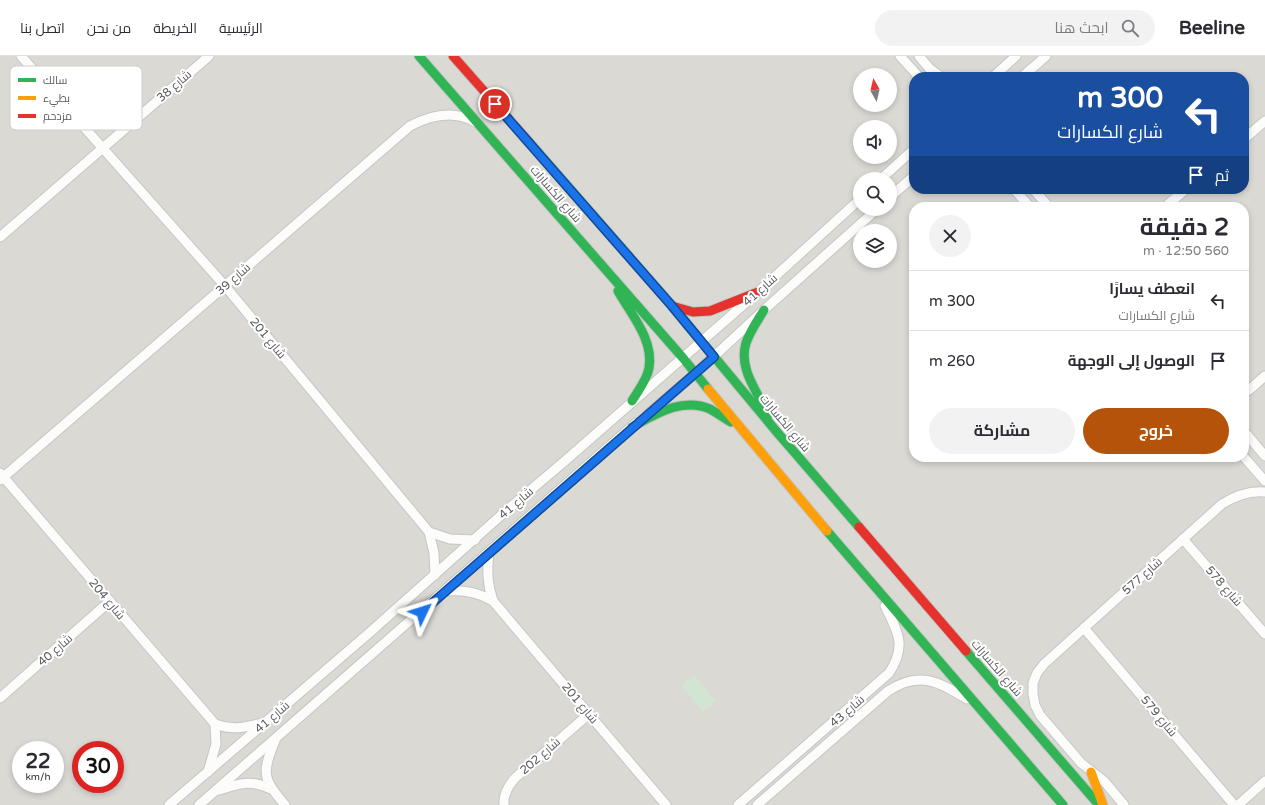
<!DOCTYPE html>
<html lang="ar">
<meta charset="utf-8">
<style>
body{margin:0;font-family:"Varela Round",Cairo,sans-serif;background:#f2f2f3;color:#2b2b33;direction:rtl;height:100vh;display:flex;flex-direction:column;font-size:15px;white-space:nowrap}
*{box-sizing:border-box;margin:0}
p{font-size:13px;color:#7c7c81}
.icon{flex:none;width:22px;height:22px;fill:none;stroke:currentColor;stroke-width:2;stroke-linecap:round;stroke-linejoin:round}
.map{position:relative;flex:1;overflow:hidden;direction:ltr}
.sheet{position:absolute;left:909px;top:146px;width:340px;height:260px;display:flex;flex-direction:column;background:#fff;border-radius:16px;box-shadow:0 2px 6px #0003;direction:rtl}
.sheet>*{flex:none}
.top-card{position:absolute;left:909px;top:16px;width:340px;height:122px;border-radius:16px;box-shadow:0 2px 6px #0003;direction:rtl;background:#1a4fa0;color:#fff;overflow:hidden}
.needle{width:26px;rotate:352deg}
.controls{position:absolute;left:853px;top:12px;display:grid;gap:8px}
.controls a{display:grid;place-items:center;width:44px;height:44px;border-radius:50%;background:#fff;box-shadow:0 2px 6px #0003;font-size:20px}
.speed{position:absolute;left:12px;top:685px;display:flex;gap:8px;font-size:20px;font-weight:700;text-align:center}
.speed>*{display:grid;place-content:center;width:52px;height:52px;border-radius:50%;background:#fff;box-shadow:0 2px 6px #0003;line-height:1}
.speed small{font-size:10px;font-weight:400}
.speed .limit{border:6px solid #d22;background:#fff;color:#111}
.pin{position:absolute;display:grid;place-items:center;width:34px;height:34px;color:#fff;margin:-17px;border:2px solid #fff;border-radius:50%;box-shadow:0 1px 4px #0007}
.me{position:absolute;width:44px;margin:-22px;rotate:49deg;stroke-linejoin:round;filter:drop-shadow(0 0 3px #0008)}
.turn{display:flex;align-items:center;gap:14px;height:84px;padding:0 20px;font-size:18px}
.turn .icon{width:52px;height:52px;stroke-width:2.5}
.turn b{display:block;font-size:28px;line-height:34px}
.then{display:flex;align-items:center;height:38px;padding:0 20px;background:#0003;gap:8px;font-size:15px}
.round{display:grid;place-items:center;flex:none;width:42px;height:42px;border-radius:21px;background:#f2f2f3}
.headline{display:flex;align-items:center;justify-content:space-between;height:68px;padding:0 20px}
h1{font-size:24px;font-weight:700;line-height:30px}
.cta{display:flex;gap:8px;margin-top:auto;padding:8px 20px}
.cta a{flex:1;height:46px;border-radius:24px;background:#b45309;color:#fff;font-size:16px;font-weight:700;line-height:46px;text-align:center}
.cta a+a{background:#f2f2f3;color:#2b2b33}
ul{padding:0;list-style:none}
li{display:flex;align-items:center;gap:12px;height:60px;padding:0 20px;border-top:1px solid #e1e1e2}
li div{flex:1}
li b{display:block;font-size:15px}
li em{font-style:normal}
header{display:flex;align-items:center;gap:24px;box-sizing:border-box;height:56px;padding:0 20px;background:#fff;border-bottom:1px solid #e1e1e2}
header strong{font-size:19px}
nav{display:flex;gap:22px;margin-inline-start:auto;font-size:14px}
.search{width:280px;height:36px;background:#f2f2f3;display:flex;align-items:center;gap:10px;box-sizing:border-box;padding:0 14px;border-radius:22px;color:#7c7c81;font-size:15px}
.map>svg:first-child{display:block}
</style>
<header>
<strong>Beeline</strong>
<div class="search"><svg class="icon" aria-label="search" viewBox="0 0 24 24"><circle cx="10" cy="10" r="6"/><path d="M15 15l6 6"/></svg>ابحث هنا</div>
<nav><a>الرئيسية</a><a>الخريطة</a><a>من نحن</a><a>اتصل بنا</a></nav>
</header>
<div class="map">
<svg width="1265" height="749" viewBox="0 0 1265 749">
<rect width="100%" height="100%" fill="#e9e8e3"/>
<path fill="#dad9d4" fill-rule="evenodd" d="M0,0h1265v749h-1265zM860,19h30v30h-30zM914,21h330v112h-330zM860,71h30v30h-30zM860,123h30v30h-30zM914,151h330v250h-330zM860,175h30v30h-30zM21,694h34v34h-34zM81,694h34v34h-34z"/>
<polygon fill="#d2e4d2" points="694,619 716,645 703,656 681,630"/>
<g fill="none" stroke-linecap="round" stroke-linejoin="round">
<defs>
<g id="street">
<polyline points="21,0 225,230 429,476 434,497 435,519"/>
<polyline points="900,0 919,21"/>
<polyline points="919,0 930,13 941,21"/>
<polyline points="993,21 1016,0"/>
<polyline points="1022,21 1046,0"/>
<polyline points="1244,83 1265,65"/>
<polyline points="881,123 914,93"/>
<polyline points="1014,133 1030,151"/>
<polyline points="1033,133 1049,151"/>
<polyline points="890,141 914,120"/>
<polyline points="1165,151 1186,133"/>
<polyline points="0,181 209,0"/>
<polyline points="1244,337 1249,334 1265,320"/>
<polyline points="648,358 696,317 764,254 877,153"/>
<polyline points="1244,375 1265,400"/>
<polyline points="1244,401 1265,425"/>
<path d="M0,417l215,251c18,7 30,3 48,-1"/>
<path d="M0,424l410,-354c21,-11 44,-16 65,-4"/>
<polyline points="429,476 450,483 475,484"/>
<polyline points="1183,483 1265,578"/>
<path d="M489,496c-2,18 -2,32 4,49"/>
<path d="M446,535c18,-1 31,1 47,10l173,204"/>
<polyline points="1084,572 1234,749"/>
<polyline points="0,642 110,545"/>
<path d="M275,685c-14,32 -12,38 10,64"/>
<polyline points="208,716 216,688 215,668"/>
<path d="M219,734c20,-6 32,-11 52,-1"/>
<polyline points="169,749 368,578 507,454 566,404 758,236 860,143"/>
<polyline points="199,749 636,367"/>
<path d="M504,749c-1,-11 4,-19 11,-27l74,-64"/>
<path d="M738,749l151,-132c18,-27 9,-41 -4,-67"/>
<path d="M757,749l131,-114c31,-21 51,-9 79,8"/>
<path d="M1124,749l-20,-24 -23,-18 -41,-48 -5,-10 -2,-11v-11l4,-10 7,-9 178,-160c13,-8 27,-14 43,-12"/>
<polyline points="1238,749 1265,725"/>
</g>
<g id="fast">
<polyline points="419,0 683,302 708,333"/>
<polyline points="529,86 672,250 776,375 859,471"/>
<path d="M618,235c13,23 36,49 31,77 -2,12 -11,23 -17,33"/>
<path d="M764,254c-6,10 -14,21 -18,33 -8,26 12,49 22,72"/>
<path d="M632,371c24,-13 50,-30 78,-18 7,4 14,9 21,13"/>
<polyline points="827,475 1063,749"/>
<polyline points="966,595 1099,749"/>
</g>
<g id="slow">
<polyline points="708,333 827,475"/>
<polyline points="1091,716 1103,749"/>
</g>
<g id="jam">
<polyline points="453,0 529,86"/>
<polyline points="672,250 693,256 710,255 758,236"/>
<polyline points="859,471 966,595"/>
</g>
</defs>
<use href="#street" stroke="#c6c6c5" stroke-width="11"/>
<use href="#fast" stroke="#c5c5c3" stroke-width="11"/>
<use href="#slow" stroke="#c5c5c3" stroke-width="11"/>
<use href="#jam" stroke="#c5c5c3" stroke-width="11"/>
<use href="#street" stroke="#fcfcfb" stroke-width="9"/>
<use href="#fast" stroke="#30b455" stroke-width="9"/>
<use href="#slow" stroke="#ff9f0a" stroke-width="9"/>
<use href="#jam" stroke="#e5322d" stroke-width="9"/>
</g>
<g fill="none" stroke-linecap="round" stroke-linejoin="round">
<defs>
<polyline id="route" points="422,556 714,301 672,250 495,48"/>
</defs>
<use href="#route" stroke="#114b97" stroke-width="10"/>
<use href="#route" stroke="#1a73e8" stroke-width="7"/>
</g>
<g text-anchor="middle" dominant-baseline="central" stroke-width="4" stroke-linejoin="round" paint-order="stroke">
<g font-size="12" fill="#5a5c60" stroke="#fff">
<text transform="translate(174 30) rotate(-41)">شارع 38</text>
<text transform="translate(556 138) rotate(49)">شارع الكسارات</text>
<text transform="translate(233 223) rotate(-41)">شارع 39</text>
<text transform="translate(760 234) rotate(-42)">شارع 41</text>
<text transform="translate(268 282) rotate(50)">شارع 201</text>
<text transform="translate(785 367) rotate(50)">شارع الكسارات</text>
<text transform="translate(516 447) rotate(-41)">شارع 41</text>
<text transform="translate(1142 520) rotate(-42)">شارع 577</text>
<text transform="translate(1224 530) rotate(49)">شارع 578</text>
<text transform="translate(107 543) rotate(50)">شارع 204</text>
<text transform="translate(55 594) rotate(-41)">شارع 40</text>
<text transform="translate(997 612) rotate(49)">شارع الكسارات</text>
<text transform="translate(580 647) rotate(50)">شارع 201</text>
<text transform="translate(847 655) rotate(-41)">شارع 43</text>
<text transform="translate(1159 660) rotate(50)">شارع 579</text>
<text transform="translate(272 661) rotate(-41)">شارع 41</text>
<text transform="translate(540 700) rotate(-41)">شارع 202</text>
</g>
</g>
<rect x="10" y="10" width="132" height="64" rx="6" fill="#fff" stroke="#cececf" stroke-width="1"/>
<rect x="18" y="22" width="18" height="4" fill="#30b455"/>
<rect x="18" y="40" width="18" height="4" fill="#ff9f0a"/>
<rect x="18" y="58" width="18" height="4" fill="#e5322d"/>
<g font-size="11" fill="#5a5c60">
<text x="43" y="28">سالك</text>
<text x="43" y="46">بطيء</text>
<text x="43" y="64">مزدحم</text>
</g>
</svg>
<div class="controls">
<a><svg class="needle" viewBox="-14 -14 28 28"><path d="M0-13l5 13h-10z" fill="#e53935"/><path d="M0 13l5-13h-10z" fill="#7c7c81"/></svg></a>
<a><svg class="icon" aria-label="sound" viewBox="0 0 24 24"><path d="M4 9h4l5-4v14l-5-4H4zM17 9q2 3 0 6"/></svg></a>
<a><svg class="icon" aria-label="search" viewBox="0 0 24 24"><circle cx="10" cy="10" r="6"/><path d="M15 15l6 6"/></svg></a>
<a><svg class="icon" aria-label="layers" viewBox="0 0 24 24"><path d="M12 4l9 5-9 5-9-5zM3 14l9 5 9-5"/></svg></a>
</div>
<div class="speed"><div>22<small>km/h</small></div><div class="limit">30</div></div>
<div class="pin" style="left:495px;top:48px;background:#d93025"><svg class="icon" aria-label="arrive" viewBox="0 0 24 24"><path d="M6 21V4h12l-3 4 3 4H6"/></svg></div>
<svg class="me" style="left:422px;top:556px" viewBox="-20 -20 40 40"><path d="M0-17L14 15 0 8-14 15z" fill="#1a73e8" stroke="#fff" stroke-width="4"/></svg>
<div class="top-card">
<div class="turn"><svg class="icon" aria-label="left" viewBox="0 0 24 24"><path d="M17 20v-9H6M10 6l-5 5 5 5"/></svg><div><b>300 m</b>شارع الكسارات</div></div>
<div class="then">ثم<svg class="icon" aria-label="arrive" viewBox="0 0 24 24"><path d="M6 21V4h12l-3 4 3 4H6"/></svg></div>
</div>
<section class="sheet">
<div class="headline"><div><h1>2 دقيقة</h1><p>560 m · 12:50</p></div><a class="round"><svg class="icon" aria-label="close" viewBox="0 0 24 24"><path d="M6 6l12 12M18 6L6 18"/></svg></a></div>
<ul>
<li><svg class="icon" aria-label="left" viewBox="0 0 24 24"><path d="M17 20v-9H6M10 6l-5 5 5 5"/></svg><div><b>انعطف يسارًا</b><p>شارع الكسارات</p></div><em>300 m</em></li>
<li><svg class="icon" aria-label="arrive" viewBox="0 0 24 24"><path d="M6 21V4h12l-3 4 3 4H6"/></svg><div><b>الوصول إلى الوجهة</b></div><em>260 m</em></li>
</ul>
<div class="cta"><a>خروج</a><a>مشاركة</a></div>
</section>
</div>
